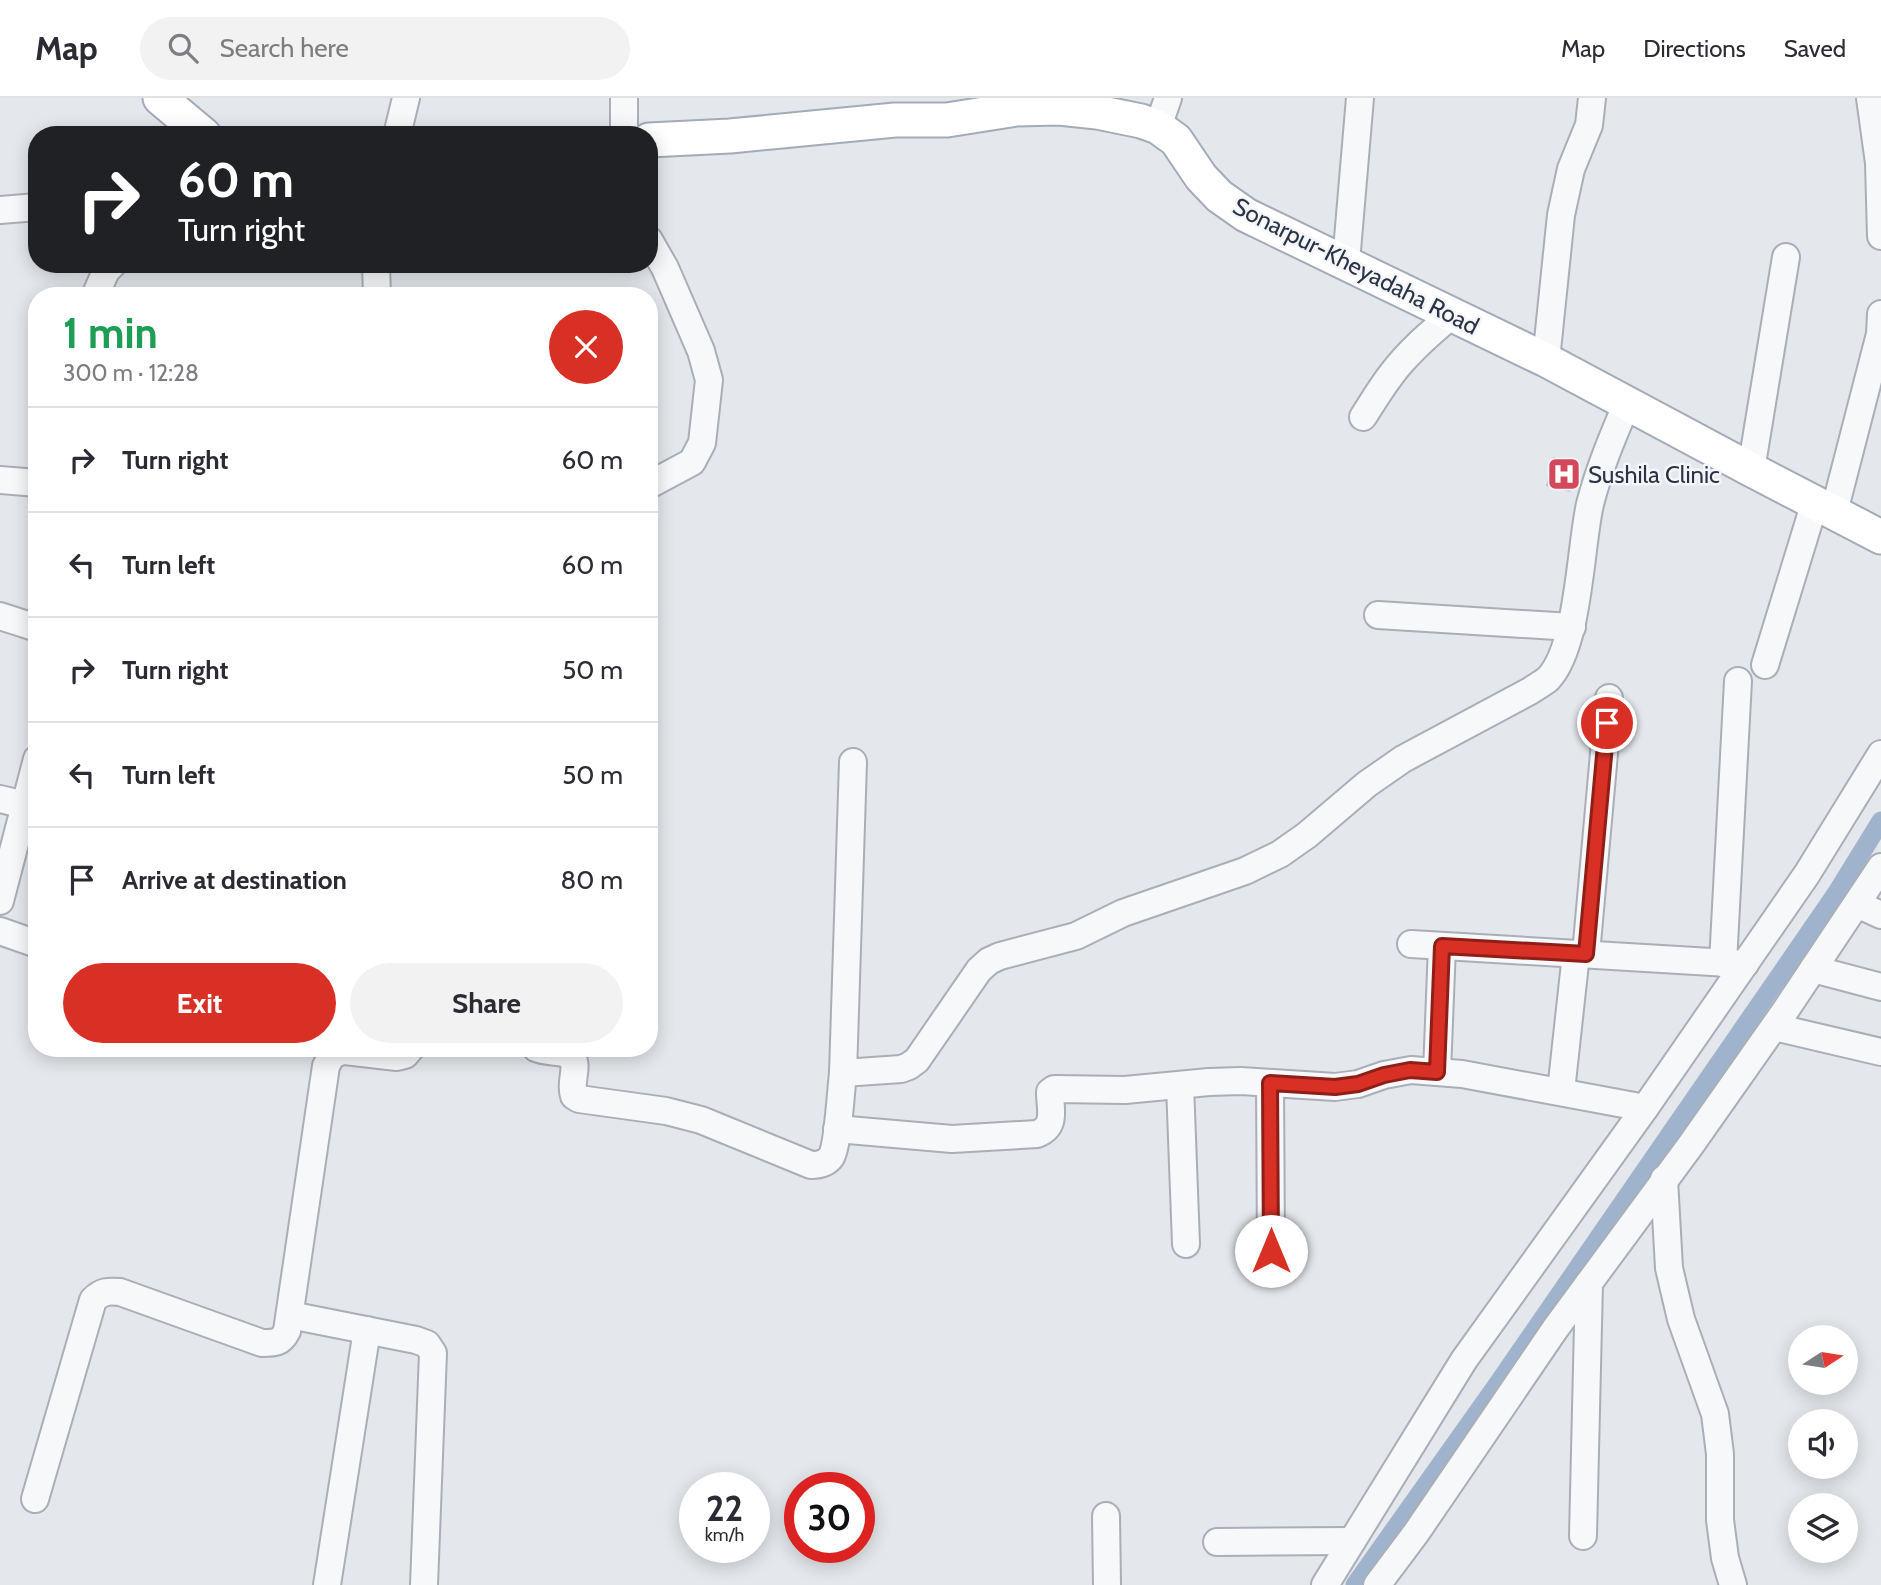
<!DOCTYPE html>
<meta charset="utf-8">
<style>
body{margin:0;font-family:Cabin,sans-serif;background:#f2f2f3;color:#2b2b33;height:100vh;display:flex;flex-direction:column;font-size:26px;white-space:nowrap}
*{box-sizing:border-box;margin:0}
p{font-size:23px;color:#7c7c81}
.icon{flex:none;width:38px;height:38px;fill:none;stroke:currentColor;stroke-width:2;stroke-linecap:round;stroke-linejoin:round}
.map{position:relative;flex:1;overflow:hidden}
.sheet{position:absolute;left:28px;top:189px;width:630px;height:770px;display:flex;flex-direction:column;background:#fff;border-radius:28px;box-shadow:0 4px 18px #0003}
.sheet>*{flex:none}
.guide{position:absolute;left:28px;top:28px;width:630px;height:147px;border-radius:28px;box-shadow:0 4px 18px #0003;background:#202124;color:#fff;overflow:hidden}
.needle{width:46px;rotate:78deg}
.buttons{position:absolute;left:1788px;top:1227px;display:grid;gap:14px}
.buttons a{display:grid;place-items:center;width:70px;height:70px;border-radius:50%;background:#fff;box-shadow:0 4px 18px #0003;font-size:35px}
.speed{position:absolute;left:679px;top:1374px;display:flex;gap:14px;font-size:35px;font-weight:700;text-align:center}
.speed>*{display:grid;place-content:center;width:91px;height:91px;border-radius:50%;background:#fff;box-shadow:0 4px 18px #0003;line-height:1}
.speed small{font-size:18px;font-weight:400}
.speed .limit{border:10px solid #d22;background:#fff;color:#111}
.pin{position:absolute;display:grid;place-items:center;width:60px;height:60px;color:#fff;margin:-30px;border:4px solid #fff;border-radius:50%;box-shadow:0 2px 7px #0007}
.me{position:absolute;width:77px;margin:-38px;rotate:0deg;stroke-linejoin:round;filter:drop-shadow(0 0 5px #0008)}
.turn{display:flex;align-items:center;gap:24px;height:147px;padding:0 35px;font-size:32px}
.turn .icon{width:91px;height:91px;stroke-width:2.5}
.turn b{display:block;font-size:49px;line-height:60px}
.round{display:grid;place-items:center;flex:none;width:74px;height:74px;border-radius:37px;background:#f2f2f3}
.summary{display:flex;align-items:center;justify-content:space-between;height:119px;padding:0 35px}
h1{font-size:42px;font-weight:800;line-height:52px;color:#1e9e55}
.button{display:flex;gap:14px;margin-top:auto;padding:14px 35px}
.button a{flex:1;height:80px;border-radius:42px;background:#d93025;color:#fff;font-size:28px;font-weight:800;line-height:80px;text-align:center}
.button a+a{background:#f2f2f3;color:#2b2b33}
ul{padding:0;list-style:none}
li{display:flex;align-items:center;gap:21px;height:105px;padding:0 35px;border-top:2px solid #e1e1e2}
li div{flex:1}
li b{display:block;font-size:26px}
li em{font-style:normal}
header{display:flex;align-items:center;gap:42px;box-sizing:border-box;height:98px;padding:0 35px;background:#fff;border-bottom:2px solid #e1e1e2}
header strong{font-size:33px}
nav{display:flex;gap:38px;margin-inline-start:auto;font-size:24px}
.search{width:490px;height:63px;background:#f2f2f3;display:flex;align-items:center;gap:18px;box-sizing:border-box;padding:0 24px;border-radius:38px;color:#7c7c81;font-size:26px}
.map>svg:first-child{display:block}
</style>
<header>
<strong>Map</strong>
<div class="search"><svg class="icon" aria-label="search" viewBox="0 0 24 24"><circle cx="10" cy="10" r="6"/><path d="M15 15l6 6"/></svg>Search here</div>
<nav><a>Map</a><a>Directions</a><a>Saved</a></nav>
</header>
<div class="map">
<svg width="1881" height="1487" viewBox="0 0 1881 1487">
<rect width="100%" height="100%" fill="#e4e7ec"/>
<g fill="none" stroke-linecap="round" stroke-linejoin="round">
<polyline stroke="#9fb4cc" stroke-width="19" points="1355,1487 1497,1287 1836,796 1881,723"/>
</g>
<polygon fill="#bbc0ca" points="1553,359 1577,365 1570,394 1546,388"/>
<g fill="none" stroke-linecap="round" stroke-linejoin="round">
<defs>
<g id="minor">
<polyline points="624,0 624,37"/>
<polyline points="1870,0 1879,65 1881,138"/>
<polyline points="1158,29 1168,0"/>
<polyline points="397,37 406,0"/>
<polyline points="0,112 37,109"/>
<polyline points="649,142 665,170 701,253 709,282 702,345 692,364 649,387"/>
<polyline points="1346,164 1360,0"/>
<polyline points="376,166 377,198"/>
<polyline points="95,198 106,173 113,166"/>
<polyline points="1546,262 1561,117 1571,71 1589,27 1592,0"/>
<path d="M1363,319c9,-14 18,-29 28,-42 17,-23 39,-42 61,-60"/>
<polyline points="1751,372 1786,159"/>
<polyline points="0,382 37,385"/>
<polyline points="1834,414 1880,236 1881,216"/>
<polyline points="1378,517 1572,529"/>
<polyline points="0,518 37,530"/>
<polyline points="1765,567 1815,404"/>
<polyline points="0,701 25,707"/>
<polyline points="0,803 37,661"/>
<polyline points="1857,806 1881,817"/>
<polyline points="0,833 37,846"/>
<polyline points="1411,846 1745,866"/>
<polyline points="1586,856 1609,600"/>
<polyline points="1723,865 1738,583"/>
<polyline points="1813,871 1881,889"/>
<polyline points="1774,929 1881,954"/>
<path d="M536,950c11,5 25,2 36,8 7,13 -3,26 2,40l5,3 87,12 35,9 110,45c7,0 15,-1 20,-8 7,-11 10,-68 12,-84l58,-4 8,-3 8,-6 62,-90 10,-9 11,-5 76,-20 47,-23 122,-42 35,-17 27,-19 60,-51 36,-25 127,-68c6,-4 13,-8 18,-12 31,-32 32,-131 42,-175 9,-35 23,-68 37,-101"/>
<polyline points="1437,974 1442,848"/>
<polyline points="843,975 853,664"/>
<polyline points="1270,985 1271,1153"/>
<polyline points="1180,987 1186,1146"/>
<polyline points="1561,993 1576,856"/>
<path d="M837,1031l115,10 85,-5c20,-8 13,-24 13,-42l4,-3 71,1 84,-8 32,-1 94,6 23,-3 26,-9 27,-5 51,4 183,34"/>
<polyline points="1664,1081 1669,1170 1681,1221 1715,1316 1720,1356 1720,1422 1725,1460 1733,1487"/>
<polyline points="290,1217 416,1242 427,1246 433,1255 424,1487"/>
<path d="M35,1401l58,-199c9,-9 15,-9 27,-8l142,51c13,0 19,0 25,-12l39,-265c5,-10 7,-13 19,-15l52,6 8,-2 6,-7"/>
<polyline points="1106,1418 1107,1487"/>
<polyline points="1583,1438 1589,1185"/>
<polyline points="1217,1444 1352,1443"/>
<polyline points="327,1487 367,1232"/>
<polyline points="1325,1487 1464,1262 1645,1010 1807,776 1881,656"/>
<polyline points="1377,1487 1416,1435 1555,1231 1690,1048 1785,913 1881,769"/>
</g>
<g id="major">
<polyline points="160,0 204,37"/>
<polyline points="649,42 730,38 895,22 947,22 1016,11 1059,10 1097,14 1141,23 1158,29 1176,42 1201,79 1219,98 1246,117 1546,262 1748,370 1881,439"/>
</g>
</defs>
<use href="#minor" stroke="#a9aeb7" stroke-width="30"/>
<use href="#major" stroke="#a3abb8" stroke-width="37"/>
<use href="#minor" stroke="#f7f8fa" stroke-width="26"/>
<use href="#major" stroke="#fff" stroke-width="33"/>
</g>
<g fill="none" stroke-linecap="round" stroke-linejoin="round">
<defs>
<polyline id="route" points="1271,1153 1270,985 1335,989 1358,986 1384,977 1410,972 1437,974 1442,848 1586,856 1607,625"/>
</defs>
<use href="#route" stroke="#8d1f18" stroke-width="18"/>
<use href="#route" stroke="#d93025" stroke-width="12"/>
</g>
<defs>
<symbol id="hospital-square" viewBox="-11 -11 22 22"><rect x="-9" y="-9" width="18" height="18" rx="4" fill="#d1495b" stroke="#f4f6f9"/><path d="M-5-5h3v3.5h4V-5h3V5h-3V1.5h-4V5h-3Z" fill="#fff"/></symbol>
</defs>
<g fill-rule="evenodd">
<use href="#hospital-square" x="1545" y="357" width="38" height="38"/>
</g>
<g text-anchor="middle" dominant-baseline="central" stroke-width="5" stroke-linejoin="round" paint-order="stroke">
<g font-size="24" fill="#2b3445" stroke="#f4f6f9">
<text transform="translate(1356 168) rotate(27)">Sonarpur-Kheyadaha Road</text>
</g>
<g font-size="24" fill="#2b3445" stroke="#f4f6f9" text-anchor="start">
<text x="1588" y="376">Sushila Clinic</text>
</g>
</g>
</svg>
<div class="buttons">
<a><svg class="needle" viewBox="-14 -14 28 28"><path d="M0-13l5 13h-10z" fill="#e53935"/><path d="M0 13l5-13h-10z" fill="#7c7c81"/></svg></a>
<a><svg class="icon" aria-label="sound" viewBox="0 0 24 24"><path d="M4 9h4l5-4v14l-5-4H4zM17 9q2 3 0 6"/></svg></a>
<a><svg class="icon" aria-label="layers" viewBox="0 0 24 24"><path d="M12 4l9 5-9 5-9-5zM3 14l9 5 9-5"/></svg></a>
</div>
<div class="speed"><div>22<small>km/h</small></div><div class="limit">30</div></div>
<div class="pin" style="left:1607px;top:625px;background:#d93025"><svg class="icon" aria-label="arrive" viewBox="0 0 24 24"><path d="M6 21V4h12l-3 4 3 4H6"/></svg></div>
<svg class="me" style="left:1271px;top:1153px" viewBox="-20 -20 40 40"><circle r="19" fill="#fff"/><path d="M0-13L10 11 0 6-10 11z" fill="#d93025"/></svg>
<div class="guide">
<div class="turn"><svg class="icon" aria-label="right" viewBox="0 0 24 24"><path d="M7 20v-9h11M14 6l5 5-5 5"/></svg><div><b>60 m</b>Turn right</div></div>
</div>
<section class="sheet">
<div class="summary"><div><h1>1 min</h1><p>300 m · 12:28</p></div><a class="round" style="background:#d93025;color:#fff"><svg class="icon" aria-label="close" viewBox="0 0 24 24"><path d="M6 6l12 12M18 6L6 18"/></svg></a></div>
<ul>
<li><svg class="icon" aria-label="right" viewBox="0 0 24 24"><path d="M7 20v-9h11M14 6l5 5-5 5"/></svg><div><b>Turn right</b></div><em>60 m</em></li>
<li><svg class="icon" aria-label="left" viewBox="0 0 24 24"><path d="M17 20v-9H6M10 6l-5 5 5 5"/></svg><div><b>Turn left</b></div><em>60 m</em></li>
<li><svg class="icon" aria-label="right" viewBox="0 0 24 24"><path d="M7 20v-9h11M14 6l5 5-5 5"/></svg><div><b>Turn right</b></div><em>50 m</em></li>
<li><svg class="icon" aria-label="left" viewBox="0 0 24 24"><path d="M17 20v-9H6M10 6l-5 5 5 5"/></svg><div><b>Turn left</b></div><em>50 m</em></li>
<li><svg class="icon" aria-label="arrive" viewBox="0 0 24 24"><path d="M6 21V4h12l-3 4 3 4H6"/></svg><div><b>Arrive at destination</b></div><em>80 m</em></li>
</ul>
<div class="button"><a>Exit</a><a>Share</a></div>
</section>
</div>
